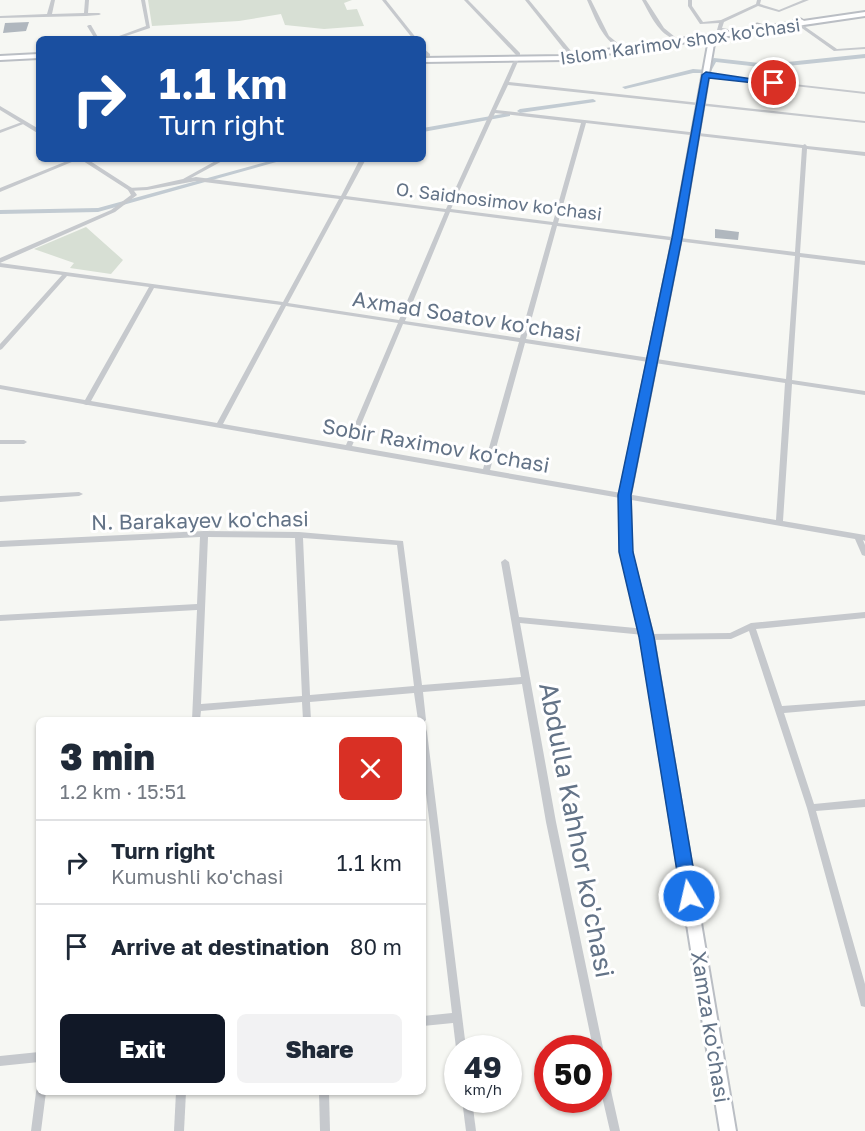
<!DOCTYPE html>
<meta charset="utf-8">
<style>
body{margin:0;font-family:"Golos Text",sans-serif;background:#f2f2f3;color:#1f2937;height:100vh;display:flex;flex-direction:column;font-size:22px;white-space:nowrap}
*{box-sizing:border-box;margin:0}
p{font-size:20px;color:#747a83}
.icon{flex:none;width:33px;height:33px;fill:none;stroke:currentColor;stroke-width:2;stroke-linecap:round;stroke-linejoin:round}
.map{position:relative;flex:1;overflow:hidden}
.panel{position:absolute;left:36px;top:717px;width:390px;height:378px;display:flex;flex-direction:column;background:#fff;border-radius:9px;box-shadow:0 2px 4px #0004}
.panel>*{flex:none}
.banner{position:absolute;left:36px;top:36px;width:390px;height:126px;border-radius:9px;box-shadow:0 2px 4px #0004;background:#1a4fa0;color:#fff;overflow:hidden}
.speed{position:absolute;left:444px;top:1035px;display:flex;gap:12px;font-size:30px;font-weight:700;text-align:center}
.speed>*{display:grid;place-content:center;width:78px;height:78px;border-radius:50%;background:#fff;box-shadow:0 2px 4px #0004;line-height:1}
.speed small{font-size:15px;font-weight:400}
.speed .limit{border:9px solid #d22;background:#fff;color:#111}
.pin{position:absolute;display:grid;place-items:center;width:51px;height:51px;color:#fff;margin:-26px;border:3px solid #fff;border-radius:50%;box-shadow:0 2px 6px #0007}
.me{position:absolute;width:66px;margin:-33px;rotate:351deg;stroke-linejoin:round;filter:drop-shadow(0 0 4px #0008)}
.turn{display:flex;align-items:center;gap:21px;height:126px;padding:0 24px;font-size:27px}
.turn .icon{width:78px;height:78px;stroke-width:2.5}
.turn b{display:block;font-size:42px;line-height:51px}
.round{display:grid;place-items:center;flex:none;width:63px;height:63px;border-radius:9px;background:#f2f2f3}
.summary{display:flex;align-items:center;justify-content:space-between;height:102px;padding:0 24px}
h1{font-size:36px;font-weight:800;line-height:45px}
.button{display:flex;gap:12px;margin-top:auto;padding:12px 24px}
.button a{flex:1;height:69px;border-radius:9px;background:#111827;color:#fff;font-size:24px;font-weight:800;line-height:69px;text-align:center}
.button a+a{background:#f2f2f3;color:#1f2937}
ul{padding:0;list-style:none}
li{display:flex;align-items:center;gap:18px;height:84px;padding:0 24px;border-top:2px solid #e0e1e3}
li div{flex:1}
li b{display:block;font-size:22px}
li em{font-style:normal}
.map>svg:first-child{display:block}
</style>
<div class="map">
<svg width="865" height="1131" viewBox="0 0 865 1131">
<rect width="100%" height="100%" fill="#f6f7f3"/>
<g fill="#d7dfd4">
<polygon points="148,0 352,0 344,3 347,10 357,9 364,26 324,29 285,25 281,14 239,21 152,26"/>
<polygon points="86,227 123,260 111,274 70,268 74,263 34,249"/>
</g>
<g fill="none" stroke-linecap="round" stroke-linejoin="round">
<g fill="#c2cbd2" fill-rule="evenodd">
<polygon points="865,54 865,58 768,68 716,62 710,73 693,73 625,89 622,87 693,69 706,70 711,60 714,58 768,64"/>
<polygon points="593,99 596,101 595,102 520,113 517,111 520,109"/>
<polygon points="508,113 510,114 510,116 423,132 423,128"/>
<polygon points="277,159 287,159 98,212 0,214 0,210 98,208"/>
</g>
</g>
<g fill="#b0b7be">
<polygon points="29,22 26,31 3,33 5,23"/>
<polygon points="715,229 739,232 738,240 715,238"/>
</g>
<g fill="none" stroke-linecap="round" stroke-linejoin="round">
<defs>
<g id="secondary">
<polygon points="865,12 865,16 715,38 681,238 630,495 631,552 653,637 736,1131 720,1131 641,637 621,552 620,495 673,238 709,39 565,60 423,62 423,58 565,56"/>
<polygon points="39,54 39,58 0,60 0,56"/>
</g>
<g id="primary">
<polygon points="799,18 806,22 806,24 796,23 796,20"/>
<polygon points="757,24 764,26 763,31 759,31 758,28 755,27 755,25"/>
</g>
</defs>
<use href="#secondary" stroke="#babec4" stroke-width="4"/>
<use href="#primary" stroke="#b9bcc1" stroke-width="3"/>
<g fill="#c6c9cd" fill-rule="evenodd">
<polygon points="51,0 55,0 52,14 84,13 85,0 89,0 88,13 99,13 101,14 99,15 86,16 0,18 0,16 47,14"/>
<polygon points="141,0 145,0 150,28 117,39 111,39 146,26"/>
<polygon points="382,0 386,0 417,39 413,39"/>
<polygon points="464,0 468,0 520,53 520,55 516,55"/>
<polygon points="525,0 529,0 571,51 571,53 567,53"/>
<path d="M587,0h4l18,36 11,9v2c-17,-4 -26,-32 -33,-47z"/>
<path d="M642,0h4l18,28 11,9v2c-16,-4 -25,-25 -33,-39z"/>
<polygon points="688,0 692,0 692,6 703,22 721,20 756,4 757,0 761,0 760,4 779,10 803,0 809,0 779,12 758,6 724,22 722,28 728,29 728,30 726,31 717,30 719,23 700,24 688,6"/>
<polygon points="794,19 837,49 865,47 865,49 834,51 792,21 792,20"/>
<polygon points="89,25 91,25 99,39 95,39 87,26"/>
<polygon points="423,48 430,54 430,56 426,56 423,52"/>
<path d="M515,58l4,1 -10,23 356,39v2l-357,-38 -12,25 307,35 2,-1 2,2 58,6v4l-58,-7 -7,104 65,8v4l-65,-8 -8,123 73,11v4l-73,-11 -9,137 82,14v6l-2,-1 2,5v11l-3,-1 -7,-16 -767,-134h-2l-3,-1 -83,-15v-4l85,15 64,-113 -82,-11 -65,73 -2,1v-6l62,-69 -62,-8v-4l283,39 56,-103 -143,-18 -49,9 -17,1 -2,-1v-2l19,-1 36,-8 36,-20h7l-35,19 5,-1 145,19 19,-37h6l-20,37 100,13zM495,113l86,10 -28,99 -102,-13zM586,123l216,25 -7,104 -237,-29zM344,199l101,13 -46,108 -111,-17zM450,212l102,13 -32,113 -115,-17zM557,226l238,30 -9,123 -260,-40zM154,288l127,17 -64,118 -126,-22zM286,306l112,17 -52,122 -123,-21zM403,324l116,18 -36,127 -131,-23zM525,343l260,40 -9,137 -286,-50z"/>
<polygon points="704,74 865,92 865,94 706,76 704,75"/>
<polygon points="22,122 26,123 0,133 0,130"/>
<polygon points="72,159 79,159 0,192 0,188"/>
<polygon points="0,440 24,440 27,442 24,444 0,444"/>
<polygon points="79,492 83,494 79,496 0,502 0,496"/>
<path d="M204,531l95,1 104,9 19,144 99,-8 -20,-115 4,-3 4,3 10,55 127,12 3,1 1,2 -1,2 81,-1 21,-10 114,-11v6l-109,11 26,77 83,-6v6l-81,7 30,91 51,-5v8l-49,4 49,173v23l-4,-1 -1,-4 -53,-194 -58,-177 -18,8 -84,1 -3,-1 -1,-2 1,-2 -124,-12 36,199 47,226 -1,2 18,81h-10l-12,-52v-31h-5l-47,-226 -24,-138 -99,8 3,28 -3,3v-3h-5l-4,-27 -104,9 1,18h-8l-1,-18 -101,9 -1,9h-8l5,-110 -197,11v-6l197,-11 3,-67 -200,10v-6zM208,537l87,1 7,158 -101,8zM303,538l94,7 17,141 -104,9z"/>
<polygon points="423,728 426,729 427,732 466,1048 458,1048 458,1052 456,1048 453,1023 423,1026 423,1016 452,1013 423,768"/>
<polygon points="39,1052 39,1062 0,1066 0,1056"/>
<polygon points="37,1088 39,1088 39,1092 46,1092 41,1131 31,1131 36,1092"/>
<polygon points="176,1092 186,1092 184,1131 174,1131"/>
<polygon points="319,1092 329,1092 330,1131 320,1131"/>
<polygon points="462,1100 472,1100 476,1131 466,1131"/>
</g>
<g fill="#c6c9cd" fill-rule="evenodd">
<polygon points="0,106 39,129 39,134 0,110"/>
<polygon points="80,159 87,159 132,188 137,195 115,212 0,263 0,258 111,210 131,195 128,190"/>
</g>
<use href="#secondary" fill="#fff" fill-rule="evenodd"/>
<use href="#primary" fill="#fff" fill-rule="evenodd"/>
</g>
<polygon fill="#1a73e8" stroke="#114b97" stroke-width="1.5" points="706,72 778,83 774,85 709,78 682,238 631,495 633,552 654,637 698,896 695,902 689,904 683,902 681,896 639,637 619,552 618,495 672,238 702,75"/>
<g text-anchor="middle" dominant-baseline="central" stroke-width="6" stroke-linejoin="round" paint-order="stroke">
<g font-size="18" fill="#637387" stroke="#fff">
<text transform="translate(680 41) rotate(-8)">Islom Karimov shox ko'chasi</text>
<text transform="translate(499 201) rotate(7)">O. Saidnosimov ko'chasi</text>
</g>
<g font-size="21" fill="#637387" stroke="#fff">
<text transform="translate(467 316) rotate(9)">Axmad Soatov ko'chasi</text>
<text transform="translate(436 445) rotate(10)">Sobir Raximov ko'chasi</text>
<text transform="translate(200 520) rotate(-1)">N. Barakayev ko'chasi</text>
<text transform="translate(711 1027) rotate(81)">Xamza ko'chasi</text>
</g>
<g font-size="26" fill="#637387" stroke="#fff">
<text transform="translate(577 830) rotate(79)">Abdulla Kahhor ko'chasi</text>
</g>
</g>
</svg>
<div class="speed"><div>49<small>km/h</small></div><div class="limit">50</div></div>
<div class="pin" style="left:774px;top:83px;background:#d93025"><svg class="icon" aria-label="arrive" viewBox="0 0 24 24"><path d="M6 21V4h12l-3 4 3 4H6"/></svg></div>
<svg class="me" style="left:689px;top:896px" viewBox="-20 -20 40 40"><circle r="17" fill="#1a73e8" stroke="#fff" stroke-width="3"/><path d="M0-11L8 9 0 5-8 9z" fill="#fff"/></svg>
<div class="banner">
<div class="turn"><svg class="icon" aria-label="right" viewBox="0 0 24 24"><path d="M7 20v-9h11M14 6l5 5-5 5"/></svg><div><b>1.1 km</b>Turn right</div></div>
</div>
<section class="panel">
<div class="summary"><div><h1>3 min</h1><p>1.2 km · 15:51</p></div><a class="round" style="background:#d93025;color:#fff"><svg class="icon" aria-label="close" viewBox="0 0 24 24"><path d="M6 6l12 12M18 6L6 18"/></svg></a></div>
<ul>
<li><svg class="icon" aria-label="right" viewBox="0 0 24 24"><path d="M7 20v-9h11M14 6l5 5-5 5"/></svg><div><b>Turn right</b><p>Kumushli ko'chasi</p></div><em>1.1 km</em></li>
<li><svg class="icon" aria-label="arrive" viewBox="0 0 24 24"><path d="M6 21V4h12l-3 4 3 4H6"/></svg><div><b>Arrive at destination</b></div><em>80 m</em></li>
</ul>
<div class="button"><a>Exit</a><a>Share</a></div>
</section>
</div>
